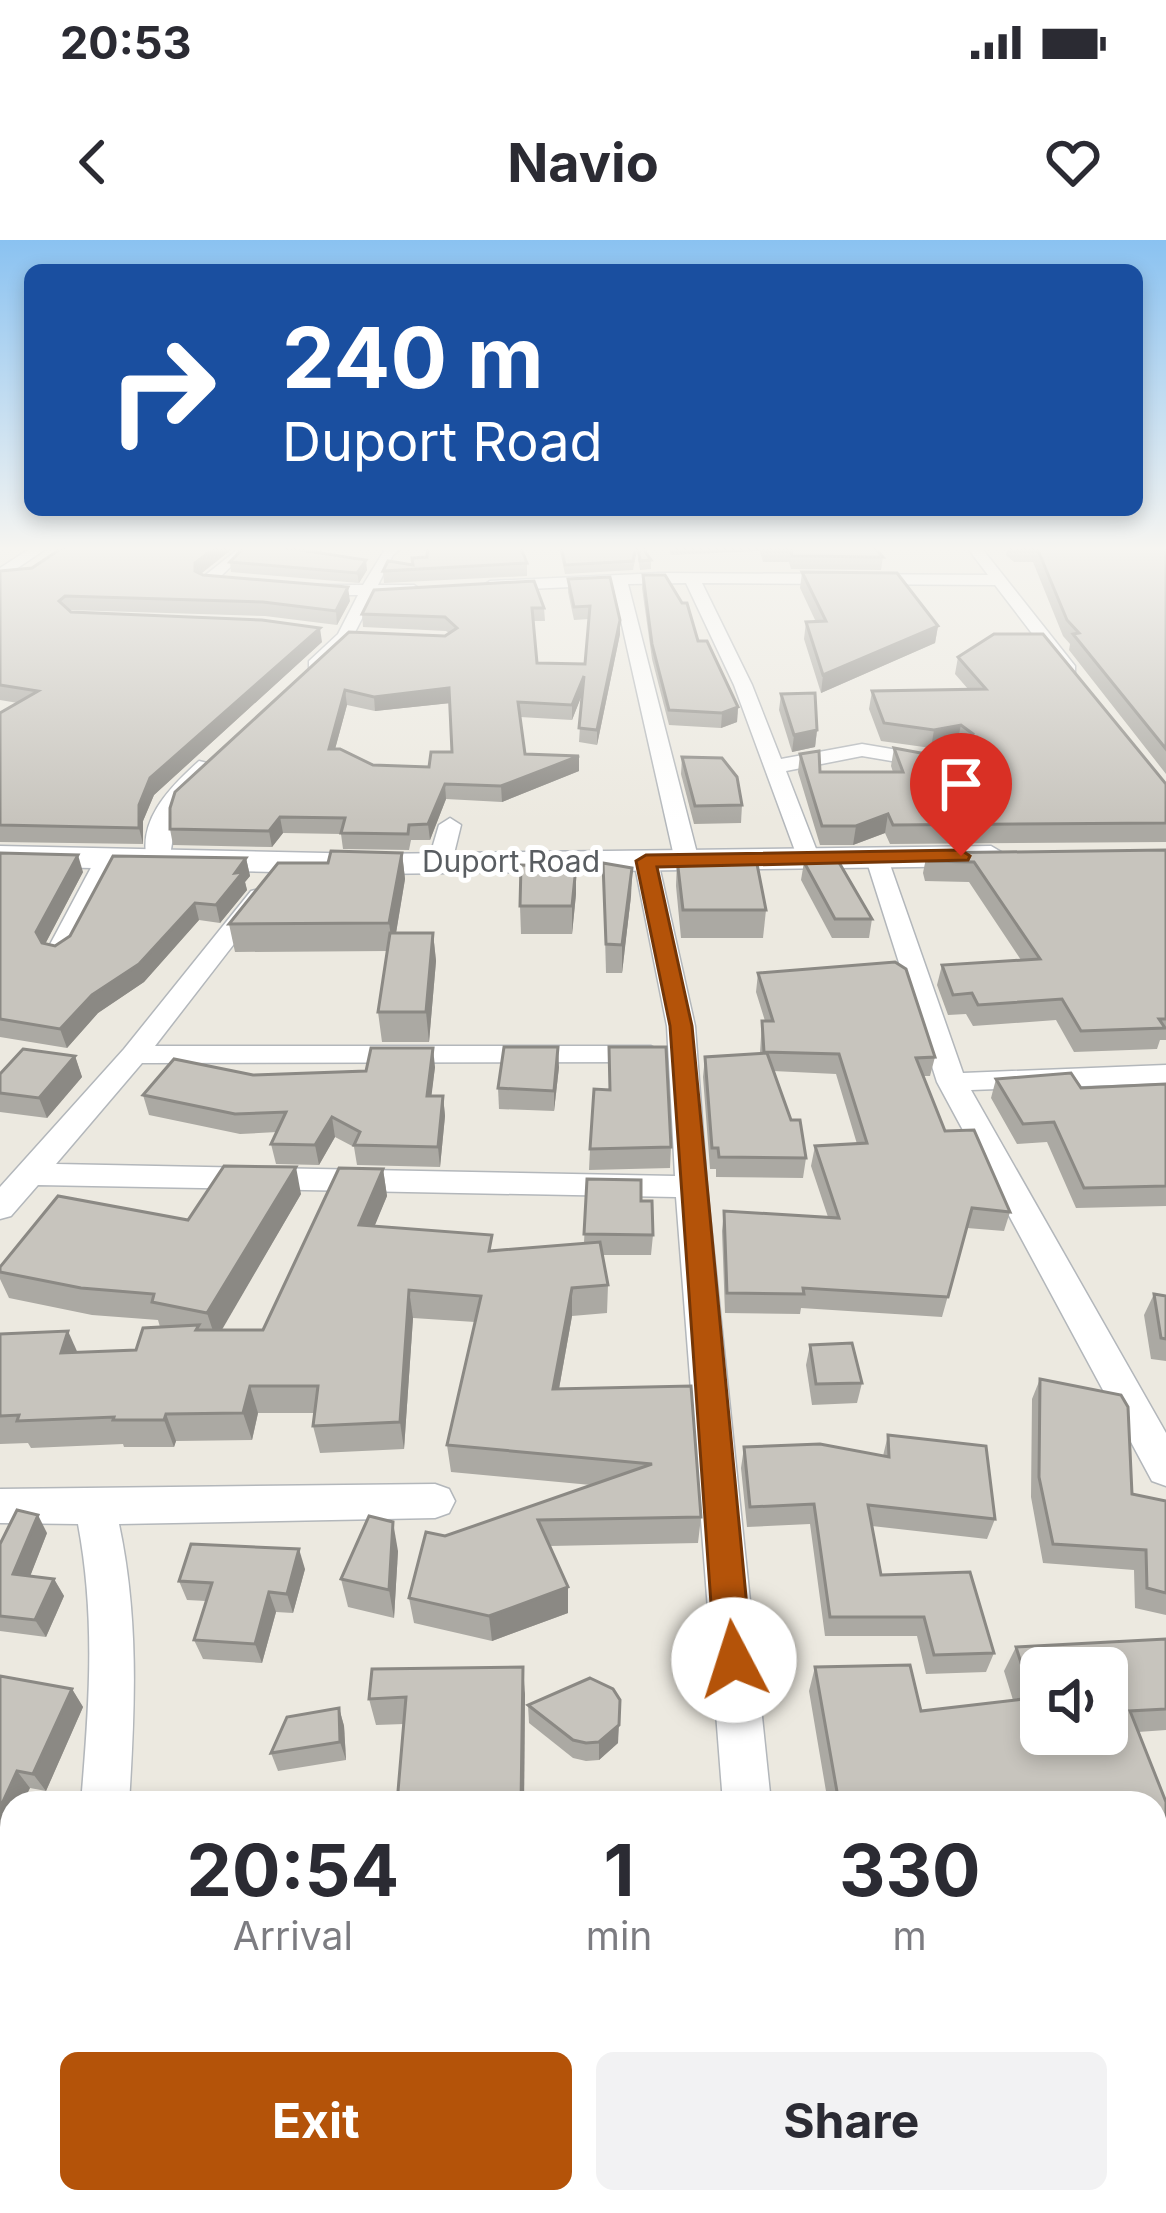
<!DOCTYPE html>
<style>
body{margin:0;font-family:Inter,sans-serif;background:#f2f2f3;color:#2b2b33;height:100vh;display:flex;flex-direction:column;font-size:45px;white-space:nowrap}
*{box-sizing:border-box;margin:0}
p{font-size:39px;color:#7c7c81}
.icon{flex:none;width:66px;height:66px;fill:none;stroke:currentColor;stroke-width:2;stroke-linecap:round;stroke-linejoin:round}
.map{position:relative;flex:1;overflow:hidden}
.sheet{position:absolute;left:0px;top:1551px;width:1167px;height:423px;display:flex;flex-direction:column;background:#fff;border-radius:36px 36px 0 0;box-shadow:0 6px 18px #0003}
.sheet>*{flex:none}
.hud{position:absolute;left:24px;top:24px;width:1119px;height:252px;border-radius:18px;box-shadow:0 6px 18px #0003;background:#1a4fa0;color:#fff;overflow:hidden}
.controls{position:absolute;left:1020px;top:1407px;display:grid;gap:24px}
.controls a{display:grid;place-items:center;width:108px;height:108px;border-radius:18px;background:#fff;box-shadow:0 6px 18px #0003;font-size:60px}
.pin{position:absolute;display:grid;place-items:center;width:102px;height:102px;color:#fff;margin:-123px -51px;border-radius:50% 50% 50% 0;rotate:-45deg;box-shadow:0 0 12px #0007}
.pin .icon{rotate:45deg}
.me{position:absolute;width:132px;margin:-66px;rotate:355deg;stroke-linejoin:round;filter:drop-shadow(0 0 9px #0008)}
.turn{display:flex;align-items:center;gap:42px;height:252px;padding:0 60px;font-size:54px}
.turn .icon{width:156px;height:156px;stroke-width:2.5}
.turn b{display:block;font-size:84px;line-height:102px}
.eta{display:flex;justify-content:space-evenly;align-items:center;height:204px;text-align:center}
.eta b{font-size:72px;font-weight:700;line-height:84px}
.action{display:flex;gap:24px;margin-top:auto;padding:24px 60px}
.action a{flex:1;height:138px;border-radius:18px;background:#b45309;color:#fff;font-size:48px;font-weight:700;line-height:138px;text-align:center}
.action a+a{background:#f2f2f3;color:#2b2b33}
.status{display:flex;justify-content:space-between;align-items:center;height:84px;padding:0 60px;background:#fff;direction:ltr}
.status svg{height:33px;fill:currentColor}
header{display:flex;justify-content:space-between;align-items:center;height:156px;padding:0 60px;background:#fff;font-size:54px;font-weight:700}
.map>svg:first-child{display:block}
</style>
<div class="status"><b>20:53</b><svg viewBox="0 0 49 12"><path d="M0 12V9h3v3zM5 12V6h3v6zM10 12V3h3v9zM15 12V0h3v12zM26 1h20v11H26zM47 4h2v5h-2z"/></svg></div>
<header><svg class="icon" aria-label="back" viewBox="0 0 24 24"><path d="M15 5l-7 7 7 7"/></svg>Navio<svg class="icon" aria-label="heart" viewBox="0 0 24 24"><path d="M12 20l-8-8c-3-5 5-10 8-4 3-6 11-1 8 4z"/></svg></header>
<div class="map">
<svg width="1166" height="1973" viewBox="0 0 1166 1973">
<rect width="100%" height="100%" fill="#ece9e0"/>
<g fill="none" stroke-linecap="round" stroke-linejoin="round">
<defs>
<g id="street">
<polygon points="34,306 50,306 0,340 0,328"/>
<polygon points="387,306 404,306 393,315 378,345 414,345 422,350 414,355 374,355 351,400 321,429 309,429 309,421 338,394 358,355 304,355 296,350 304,345 363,345"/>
<polygon points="966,306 980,306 1075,426 1075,434 1063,434 995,345 702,343 752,445 781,519 862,504 933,516 943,522 933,528 862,516 786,531 820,619 809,626 798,619 734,445 686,343 628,344 699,621 687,628 675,621 613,345 490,351 482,346 490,341 661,333 988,335"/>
<polygon points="237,310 244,314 220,337 252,342 252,348 203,343 203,337"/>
<path d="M199,521l17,4 -38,41 -9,56 -4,5h-16c-15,-44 20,-79 50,-106z"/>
<polygon points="450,578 461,585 452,622 448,627 432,627 428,622 439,585"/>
<polygon points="876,609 887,616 963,833 1166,825 1166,843 971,850 1166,1193 1166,1246 1152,1241 937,842 865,616"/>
<polygon points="646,614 658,621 695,786 707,947 771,1563 723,1563 676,957 38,945 11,976 0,979 0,947 124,809 251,651 259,649 271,656 155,806 651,806 665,814 651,822 142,823 56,924 675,936 667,786 634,621"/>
<polygon points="106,615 118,622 72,712 59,720 50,717 46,712 94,622"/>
<path d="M435,1244l14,5 6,12 -6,12 -14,5 -316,6c20,94 16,183 10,279h-48c8,-95 15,-184 -3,-279l-78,-1v-34z"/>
<polygon points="12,1962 72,1962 70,1973 10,1973"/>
<polygon points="758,1962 818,1962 819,1973 759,1973"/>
</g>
<polygon id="secondary" points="0,606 372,614 991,606 1008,616 991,626 372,634 0,626"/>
</defs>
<use href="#street" stroke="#b3b7bb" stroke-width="3"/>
<use href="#secondary" stroke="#b4b8bd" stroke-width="3"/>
<use href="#street" fill="#fff" fill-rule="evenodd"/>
<use href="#secondary" fill="#fff" fill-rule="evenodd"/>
</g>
<g fill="#aba9a3" fill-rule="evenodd">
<polygon points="65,306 231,306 232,309 200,334 350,361 337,385 265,376 69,370 71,372 322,402 154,555 143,581 143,604 0,602 0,473 18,463 0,460 0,331 32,328"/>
<polygon points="559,306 641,306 651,320 651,329 640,330 637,310 633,330 565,334"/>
<polygon points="668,306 874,306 883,317 881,330 791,329 789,322 763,322 760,311 671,315"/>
<polygon points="1008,306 1166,306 1166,534 1069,410 1070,404 1063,396 1033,322 1014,322 1006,315"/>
<polygon points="230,322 367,330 359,343 231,332"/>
<polygon points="527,323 527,336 384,343 383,331 413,325"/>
<polygon points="802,332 938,386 935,403 821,453 804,399 806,382 816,382 800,348"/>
<polygon points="643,335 698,401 738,467 737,482 721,488 669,485 652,419 642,348"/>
<path d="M568,339l52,41v14l-23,111 -18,-3 3,-48 -10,26 -52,-3 5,37 54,2v15l-77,31 -56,-3 -16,41h-19l-2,10 -66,-1 -2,-15 -58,-1 -11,14 -99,-2 -3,-16 179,-197 96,4 4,-3 -3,-2 -83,-4 -1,-13 182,-6 1,13h-11l3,42 48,1 4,-45 -15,1 -6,-28zM450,463l2,49 -23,15 -56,-2 -38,-16 12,-44 28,6z"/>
<polygon points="958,417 1166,544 1166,602 890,604 885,593 853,605 820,605 798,532 800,514 820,532 893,532 891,526 894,508 926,514 965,509 957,503 931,508 881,501 869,469 872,451 968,449 955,434"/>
<polygon points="781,454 817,490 815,507 792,512 779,470"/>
<polygon points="682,517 742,565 741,583 694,584 681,534"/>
<polygon points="1166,610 1166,800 1160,800 1157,809 1074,812 1056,780 973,786 966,774 948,775 937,745 942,725 1021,720 969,642 925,641 923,633 927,613"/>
<polygon points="0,613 83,632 45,704 55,706 246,618 250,636 245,642 247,650 220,683 199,680 144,742 98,773 67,808 0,797"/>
<polygon points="402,613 405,639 396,693 433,693 436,721 429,802 382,802 378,772 387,711 235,712 229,684 328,623"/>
<polygon points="677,619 766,670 763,698 681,698 676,646"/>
<polygon points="804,622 872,679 869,698 832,698 801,640"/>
<polygon points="603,623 632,628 631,656 622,733 606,733"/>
<polygon points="576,654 572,694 521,694 520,666"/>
<polygon points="758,733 935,817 930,836 923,836 945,891 1010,972 1004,991 967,988 942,1077 801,1068 800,1074 725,1073 722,991 724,971 828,977 811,926 815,906 857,904 836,834 773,831 806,918 803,938 716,937 716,929 710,929 703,837 705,817 760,813 762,781 765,781 756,752"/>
<polygon points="609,807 671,907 670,928 589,930 590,909 609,849"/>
<polygon points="75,816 82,837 47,878 0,872 0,834"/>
<polygon points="435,827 431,856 443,856 445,876 440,927 357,925 354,907 335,897 319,925 276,924 271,904 277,892 240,894 149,875 143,855 253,835"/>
<polygon points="559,827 554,871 499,869 498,848"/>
<polygon points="996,839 1081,848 1166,844 1166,966 1076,968 1047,902 1017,904 991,858"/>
<polygon points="383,929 387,956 374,986 493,1011 584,1003 587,939 641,961 653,995 651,1015 602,1015 608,1045 607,1073 572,1076 559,1149 691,1146 701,1277 698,1303 550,1306 568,1347 568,1373 492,1401 414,1383 409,1358 445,1296 591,1245 451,1232 447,1205 475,1082 413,1078 404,1209 320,1213 313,1186 315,1173 258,1173 252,1200 176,1201 174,1207 124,1207 123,1204 31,1208 28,1203 0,1204 0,1094 77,1113 136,1110 160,1087 158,1080 92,1075 9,1058 0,1039 0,1027 301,954 221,1090 263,1090"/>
<polygon points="1154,1054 1166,1056 1166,1121 1151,1119 1144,1075"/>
<polygon points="810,1105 862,1143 857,1163 812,1165 806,1125"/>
<polygon points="1040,1139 1132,1254 1166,1261 1166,1375 1135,1368 1134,1330 1043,1323 1031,1257 1032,1159"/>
<polygon points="888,1195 995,1279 987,1299 872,1286 881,1335 994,1413 986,1432 926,1434 917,1396 825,1396 810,1284 747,1287 741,1228 744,1207 883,1216"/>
<polygon points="47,1293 30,1336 54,1339 64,1356 46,1397 0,1391 0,1304"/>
<polygon points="398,1311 394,1378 348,1367 341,1339"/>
<polygon points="305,1329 293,1373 276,1372 262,1423 203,1419 194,1400 206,1361 187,1360 179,1341"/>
<polygon points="1166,1399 1166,1490 1138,1492 1166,1562 1166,1600 1159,1609 1155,1609 1155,1563 828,1563 809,1451 815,1427 921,1471 1013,1460 1004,1431 1016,1407"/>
<polygon points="0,1436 72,1449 83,1467 46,1551 30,1548 12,1563 12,1588 0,1615"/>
<polygon points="525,1454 524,1563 397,1563 404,1484 376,1485 369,1459"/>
<polygon points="528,1465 618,1503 599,1520 586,1521 573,1518 529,1483"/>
<polygon points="339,1468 344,1486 346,1520 278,1531 271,1513"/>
<polygon points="1166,1664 1166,1683 1161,1669"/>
<polygon points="1166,1703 1166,1809 1155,1810 1155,1705"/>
<polygon points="452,1962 745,1962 747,1973 457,1973"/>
<polygon points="886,1962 1155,1962 1166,1973 888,1973"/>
</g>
<g fill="#8b8984">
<polygon points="217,306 231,306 232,309 197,337 198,344 195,323"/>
<polygon points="366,320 367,330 359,343 357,333"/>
<polygon points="348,347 350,361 337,385 336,371"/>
<polygon points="620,380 620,394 597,505 597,490"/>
<polygon points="938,386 935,403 821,453 823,435"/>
<polygon points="320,388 322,402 154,555 143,581 143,604 139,588 139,565 150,538"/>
<polygon points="584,436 584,450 572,480 572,465"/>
<polygon points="449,448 451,463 375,471 374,457"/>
<polygon points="345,450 347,465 331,524 329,509"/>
<polygon points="738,467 737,482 721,488 722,473"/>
<polygon points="961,485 957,503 931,508 934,490"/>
<polygon points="817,490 815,507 792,512 794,495"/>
<polygon points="579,516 579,531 502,562 501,546"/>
<polygon points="445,544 446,559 430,600 428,584"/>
<polygon points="888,574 885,593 853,605 856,586"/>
<polygon points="280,577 283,593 272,607 269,591"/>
<polygon points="402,613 405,639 393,711 389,683"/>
<polygon points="78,615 83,632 42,710 36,692"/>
<polygon points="246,618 250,636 245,642 247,650 220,683 216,665 235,633"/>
<polygon points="576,627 576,654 572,694 572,666"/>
<polygon points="632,628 631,656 622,733 622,705"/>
<polygon points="195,663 199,680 144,742 98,773 67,808 60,789 92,755"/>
<polygon points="433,693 436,721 429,802 426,772"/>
<polygon points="558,807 559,827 554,871 554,851"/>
<polygon points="433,808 435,827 429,876 427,856"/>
<polygon points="75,816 82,837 47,878 39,858"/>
<polygon points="443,856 445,876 440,927 438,907"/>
<polygon points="332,877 335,897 319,925 315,905"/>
<polygon points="296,927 301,954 216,1100 207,1073"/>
<polygon points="383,929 387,956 364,1012 359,985"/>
<polygon points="572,1048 572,1076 554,1176 553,1149"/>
<polygon points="409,1050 413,1078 404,1209 400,1182"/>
<polygon points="68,1091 80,1118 61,1113"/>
<polygon points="250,1146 258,1173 252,1200 243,1173"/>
<polygon points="166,1174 176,1201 174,1207 164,1180"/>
<polygon points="38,1275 47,1293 24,1352 13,1334"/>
<polygon points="393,1282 398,1311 394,1378 389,1350"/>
<polygon points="299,1309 305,1329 293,1373 287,1354"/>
<polygon points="54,1339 64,1356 46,1397 35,1380"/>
<polygon points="568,1347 568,1373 492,1401 489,1376"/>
<polygon points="269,1352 276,1372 262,1423 255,1404"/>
<polygon points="523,1427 525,1454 524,1563 521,1563"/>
<polygon points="72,1449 83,1467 46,1551 33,1534"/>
<polygon points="339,1468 344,1486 346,1520 340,1502"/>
<polygon points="619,1485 618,1503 599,1520 599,1502"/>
<polygon points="17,1531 30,1548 23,1563 12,1563 12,1588 0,1615 0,1568"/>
</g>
<g fill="#c7c4bd" stroke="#8b8984" stroke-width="3" fill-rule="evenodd">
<polygon points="65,306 217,306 195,323 195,331 203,335 348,347 336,371 263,362 65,356 59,361 71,372 262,380 320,388 150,538 139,565 139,588 0,585 0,473 38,451 0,445 0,331 32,328"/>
<polygon points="245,306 275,306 366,320 357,333 230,322"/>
<polygon points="428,306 520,306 527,323 383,331 388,321 413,325 412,318 427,317"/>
<polygon points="561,306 636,306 633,321 565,325"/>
<polygon points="638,306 641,306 651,320 640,321"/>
<polygon points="763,306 874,306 883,317 792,316 790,309 765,309"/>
<polygon points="1015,306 1166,306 1166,509 1073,394 1079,393 1067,380 1037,308 1017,308"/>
<polygon points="802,332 897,333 938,386 823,435 806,382 826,381"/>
<polygon points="643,335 665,335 682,363 687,363 698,401 707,401 738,467 722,473 669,470 652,404"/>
<path d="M610,337l10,43 -23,110 -18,-2 5,-52 -12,29 -54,-3 7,52 54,2 -78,30 -56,-2 -17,40 -19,1 -1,9 -67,-1 4,-15 -65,-1 -11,14 -99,-2v-21l5,-16 174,-160 96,4 12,-8 -12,-11 -83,-3 12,-24 160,-9 10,27h-12l5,55 48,1 5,-58 -16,1 -6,-28zM449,448l3,64h-21l-2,15 -56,-2 -33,-16h-11l16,-59 29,7z"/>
<polygon points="994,394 1043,394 1166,544 1166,583 893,585 888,574 856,586 822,586 800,514 819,511 820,532 903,532 894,508 926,514 964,509 973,494 961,485 934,490 884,483 872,451 986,449 958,417"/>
<polygon points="815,453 817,490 794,495 781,454"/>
<polygon points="682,517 722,518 737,537 742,565 695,566"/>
<polygon points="1166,610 1166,779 1159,779 1165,788 1081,791 1062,759 978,765 972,753 953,755 942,725 1040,719 974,622 929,621 927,613"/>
<polygon points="331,611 402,613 389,683 229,684 278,623 328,623"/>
<polygon points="0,613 78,615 36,692 42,703 55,706 70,696 113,616 246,618 235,633 243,632 216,665 195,663 139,724 92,755 60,789 0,779"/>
<polygon points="677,619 756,619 766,670 683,670"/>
<polygon points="837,619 872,679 835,679 804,622"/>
<polygon points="603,623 632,628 622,705 606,704"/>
<polygon points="521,625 576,627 572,666 520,666"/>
<polygon points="390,693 433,693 426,772 378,772"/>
<polygon points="895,722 906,729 935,817 916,818 945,891 974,890 1010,972 972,968 948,1057 803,1048 804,1054 727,1053 724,971 839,978 815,906 867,903 839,814 764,812 762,781 773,781 758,733"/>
<polygon points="504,807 558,807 554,851 498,848"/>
<polygon points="609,807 666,807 671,907 590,909 594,849 610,850"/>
<polygon points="371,808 433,808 427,856 443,856 438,907 354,905 360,892 332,877 315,905 271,904 286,872 235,874 143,855 174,819 253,835 366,831"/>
<polygon points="23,809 75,816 39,858 0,853 0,834"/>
<polygon points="767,813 791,880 800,880 806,918 719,917 718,908 712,908 705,817"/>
<polygon points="1071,833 1081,848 1166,844 1166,946 1084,948 1054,882 1023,884 996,839"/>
<polygon points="224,926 296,927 207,1073 152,1062 154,1054 81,1048 0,1032 0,1027 58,956 188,980"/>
<polygon points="339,928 383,929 359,985 492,995 489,1011 600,1002 608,1045 572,1048 553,1149 691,1146 701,1277 538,1280 568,1347 489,1376 409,1358 426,1292 445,1296 652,1224 447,1205 481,1056 409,1050 400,1182 313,1186 318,1146 250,1146 243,1173 166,1174 164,1180 113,1180 114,1177 17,1181 19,1175 0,1176 0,1094 68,1091 61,1113 136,1110 143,1088 199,1085 196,1090 263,1090"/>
<polygon points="587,939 641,940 641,961 652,961 653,995 584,994"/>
<polygon points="1154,1054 1166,1056 1166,1099 1161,1098"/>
<polygon points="852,1103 862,1143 816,1144 810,1105"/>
<polygon points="1040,1139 1121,1155 1128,1167 1132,1254 1166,1261 1166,1353 1147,1348 1146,1310 1053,1304 1039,1237"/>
<polygon points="888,1195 986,1206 995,1279 868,1265 881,1335 970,1332 994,1413 934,1415 924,1377 830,1377 814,1264 750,1267 744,1207 820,1204 889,1217"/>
<polygon points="17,1270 38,1275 13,1334 54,1339 35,1380 0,1376 0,1304"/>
<polygon points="369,1276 393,1282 389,1350 341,1339"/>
<polygon points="191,1304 299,1309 287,1354 269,1352 255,1404 194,1400 212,1343 179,1341"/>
<path d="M1166,1399v70l-36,2 36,91v27l-11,1v-27h-316l-24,-136 95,-2 11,46 111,-13 -16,-51zM1041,1428h66v66h-66z"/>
<polygon points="523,1427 521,1563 397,1563 406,1457 369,1459 372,1429"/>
<polygon points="0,1436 72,1449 33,1534 17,1531 0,1568"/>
<polygon points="590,1438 613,1449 620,1460 619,1485 599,1502 586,1503 573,1500 528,1465"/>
<polygon points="339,1468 340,1502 271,1513 287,1477"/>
<polygon points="1166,1703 1166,1794 1155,1796 1155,1705"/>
<polygon points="1155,1936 1166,1973 904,1973 902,1962 1155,1962"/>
<polygon points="359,1962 392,1962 392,1973 358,1973"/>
<polygon points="485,1962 745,1962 747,1973 490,1973"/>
</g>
<linearGradient id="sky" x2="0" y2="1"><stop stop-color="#8ac2f1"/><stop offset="0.53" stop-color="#f6f5f1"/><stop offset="1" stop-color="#f6f5f1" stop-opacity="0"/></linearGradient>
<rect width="1166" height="582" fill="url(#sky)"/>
<polygon fill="#b45309" stroke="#753606" stroke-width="3" points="961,610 970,616 968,620 657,627 692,786 752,1420 747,1433 734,1438 721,1433 715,1420 670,786 636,621 646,615"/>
<g text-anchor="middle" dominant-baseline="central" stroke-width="10" stroke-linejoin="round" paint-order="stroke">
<g font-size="30" fill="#595d61" stroke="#fff">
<text x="511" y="621">Duport Road</text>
</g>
</g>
</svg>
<div class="controls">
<a><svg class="icon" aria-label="sound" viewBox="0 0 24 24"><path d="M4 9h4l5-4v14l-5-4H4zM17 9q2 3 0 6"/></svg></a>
</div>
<div class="pin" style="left:961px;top:616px;background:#d93025"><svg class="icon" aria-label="arrive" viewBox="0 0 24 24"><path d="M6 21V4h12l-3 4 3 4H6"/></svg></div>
<svg class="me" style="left:734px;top:1420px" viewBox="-20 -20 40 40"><circle r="19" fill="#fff"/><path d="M0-13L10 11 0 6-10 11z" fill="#b45309"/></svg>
<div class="hud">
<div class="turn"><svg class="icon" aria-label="right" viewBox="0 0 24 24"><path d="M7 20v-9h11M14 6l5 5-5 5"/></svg><div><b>240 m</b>Duport Road</div></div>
</div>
<section class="sheet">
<div class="eta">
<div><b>20:54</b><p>Arrival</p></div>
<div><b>1</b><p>min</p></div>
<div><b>330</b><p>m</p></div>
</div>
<div class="action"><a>Exit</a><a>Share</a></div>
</section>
</div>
